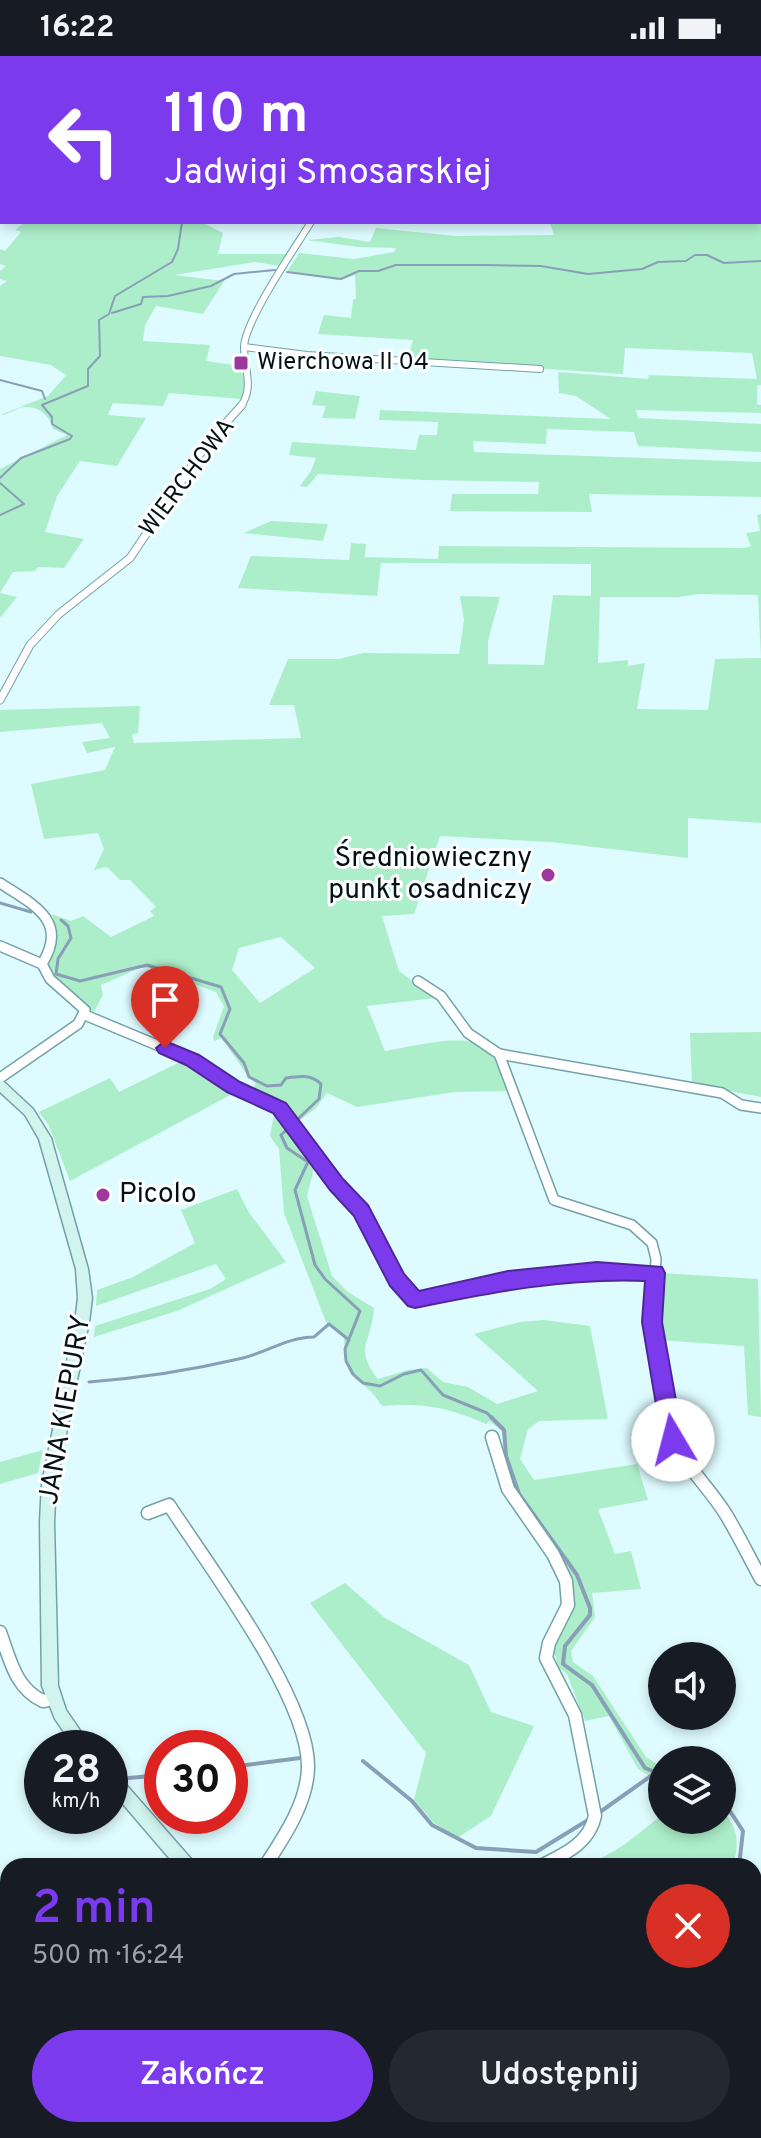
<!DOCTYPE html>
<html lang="pl">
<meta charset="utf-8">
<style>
body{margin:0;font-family:Overpass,sans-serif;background:#242831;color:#f1f3f6;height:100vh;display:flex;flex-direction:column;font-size:30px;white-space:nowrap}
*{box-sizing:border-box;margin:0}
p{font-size:26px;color:#9ea1a6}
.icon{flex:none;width:44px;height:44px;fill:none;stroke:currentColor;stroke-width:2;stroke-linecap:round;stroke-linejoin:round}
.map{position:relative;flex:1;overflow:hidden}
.side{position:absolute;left:0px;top:1802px;width:762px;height:280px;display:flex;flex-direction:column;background:#171b24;border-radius:24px 24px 0 0;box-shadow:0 4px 12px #0003}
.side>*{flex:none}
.guide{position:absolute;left:0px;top:0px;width:762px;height:168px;box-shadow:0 4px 12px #0003;background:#7c3aed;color:#fff;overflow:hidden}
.controls{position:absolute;left:648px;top:1586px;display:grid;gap:16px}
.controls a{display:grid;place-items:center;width:88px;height:88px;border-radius:50%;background:#171b24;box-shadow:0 4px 12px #0003;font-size:40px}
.speed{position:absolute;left:24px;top:1674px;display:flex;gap:16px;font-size:40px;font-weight:700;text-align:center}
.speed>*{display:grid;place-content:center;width:104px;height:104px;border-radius:50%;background:#171b24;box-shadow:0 4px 12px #0003;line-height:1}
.speed small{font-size:20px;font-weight:400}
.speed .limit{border:12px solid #d22;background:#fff;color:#111}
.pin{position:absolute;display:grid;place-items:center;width:68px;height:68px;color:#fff;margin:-82px -34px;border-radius:50% 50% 50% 0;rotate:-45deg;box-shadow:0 0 8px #0007}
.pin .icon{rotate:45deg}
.me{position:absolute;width:88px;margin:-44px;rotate:352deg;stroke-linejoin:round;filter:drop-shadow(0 0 6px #0008)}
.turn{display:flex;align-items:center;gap:28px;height:168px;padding:0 32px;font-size:36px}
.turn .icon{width:104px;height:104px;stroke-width:2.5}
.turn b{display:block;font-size:56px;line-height:68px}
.round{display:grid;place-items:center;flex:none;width:84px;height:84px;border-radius:42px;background:#242831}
.overview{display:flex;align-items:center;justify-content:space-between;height:136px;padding:0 32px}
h1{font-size:48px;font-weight:600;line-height:60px;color:#7c3aed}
.primary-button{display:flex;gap:16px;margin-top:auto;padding:16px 32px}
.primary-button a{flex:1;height:92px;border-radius:48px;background:#7c3aed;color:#fff;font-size:32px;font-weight:600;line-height:92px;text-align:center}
.primary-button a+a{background:#242831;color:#f1f3f6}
.status{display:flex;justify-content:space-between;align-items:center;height:56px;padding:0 40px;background:#171b24;direction:ltr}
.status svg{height:22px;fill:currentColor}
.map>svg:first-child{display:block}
</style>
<div class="status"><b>16:22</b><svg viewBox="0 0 49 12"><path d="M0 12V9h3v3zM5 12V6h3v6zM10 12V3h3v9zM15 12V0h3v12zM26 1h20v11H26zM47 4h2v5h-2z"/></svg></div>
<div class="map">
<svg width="761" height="2082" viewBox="0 0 761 2082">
<rect width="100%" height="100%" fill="#defbff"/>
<g fill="#aceec9" fill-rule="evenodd">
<polygon points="355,0 761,0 761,47 760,2"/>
<polygon points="761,96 761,329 757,330 757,348 761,349 761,357 636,354 638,362 761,368 761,396 638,390 634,376 547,373 546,388 473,385 474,396 761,406 761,441 589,438 592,456 450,455 452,438 538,438 539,426 424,424 318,418 307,431 300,430 311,415 316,402 289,399 292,386 416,394 419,379 437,379 438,366 379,364 380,354 611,363 576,340 559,337 558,316 648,323 649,319 757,323 752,297 625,292 623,318 407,304 413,284 318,278 324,259 351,262 353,243 356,243 355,219 337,224 287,216 299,197 354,203 394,196 396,192 358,191 307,184 339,181 370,186 376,172 456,180 554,179 550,167 528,166 760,166"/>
<path d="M25,166h177l21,11 -5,21h70l-8,12 -25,-4 -81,13 50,6 -21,33 -47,-8 -11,19 -2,16 67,4 -4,16 35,5 4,17 -3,16 -73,-6 -6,13 -50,-3 -5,12 38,3 -29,48 -37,-5 -23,35 -12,36 39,7 -20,29 -26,-1 -3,4 -22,1 -13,21 17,4 -17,21v-149l67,-34 -14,-6c-3,-13 -14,-23 -28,-22 -9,0 -15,8 -25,8l48,-19 18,-21 -15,-10 -51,-9v-70l7,-5 -7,-2v-8l6,-5 -6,-2v-15l5,2 16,-19 -6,-2z"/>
<polygon points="316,335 360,340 355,363 322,362 326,350 312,349"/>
<path d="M761,458v309l-73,-5v40l-137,-16 -111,-6 -26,78 -32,2 17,55 37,27 -69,8 18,45c26,-4 85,-21 105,-1 11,11 13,28 17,41l-52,1 -98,15 -30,-14 -11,15 -17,13 -27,-23 -20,-8 4,-7c-12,-9 -24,-32 -35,-45l-7,3 -1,-4 11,-31 -8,-14 -67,-24h-9l-39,17 2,10 -9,17 -42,-35 -5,-9 10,-32 -5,-22 19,7 12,-5 28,21 43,-21 -4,-5 6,-4 -26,-27h-10l-13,-13 -13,3 10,-21 -6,-16 -54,6 -13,-55 74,-14 10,-23 -28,6 -5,-11 28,-4 -8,-15 -102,9v-22l140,-4 -2,27 -6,2 2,8 167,-5 -7,-33h-25l19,-46h51l24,-6 96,1 5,-34 -4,-24 40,1 -12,44v23l56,1 9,-70 38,1v-32l-210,-1 -4,33 -139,-8 13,-32 98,4 2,-17 15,1 -1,13 73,2 1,-13 305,2 7,-2 -5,-13 14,-2 -3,-16zM699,538l59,1 3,63 -46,1 -7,51 -71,-1 8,-46 -17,3v-6l-30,3 2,-66h80zM281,881l34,31 -55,35 -28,-33 7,-22z"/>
<polygon points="271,465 328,468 323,485 244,477"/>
<polygon points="761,976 761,1041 692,1028 690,977"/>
<polygon points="184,1004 236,1036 70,1125 49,1070 39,1056 110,1022 119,1036"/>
<path d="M275,1054l7,5 34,45 -9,36 25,80 16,16 26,16c-2,35 -21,40 4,71l30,-9 19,-2 16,14 25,5 29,17 41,-13 -64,-57 46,-12 24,-2 46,6 18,93 -69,2 -11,8 -8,30 14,21 103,-16 11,36 -50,9 17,45 16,-3 10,38 -49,4 3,24 -24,34 2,11 20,14 53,81 16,10v16l-24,-14 -29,-53 -24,5 -18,-47 -8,-6 -6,-19 17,-33 4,-24 -3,-16 -16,-28 -44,-60 -9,-57 -13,-10 -3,3c-40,-17 -61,-21 -104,-18 -23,-37 -36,-13 -38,-68l-18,-16 -42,-109 -5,-64 -9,-13z"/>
<polygon points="237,1133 248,1155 286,1206 177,1255 94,1281 95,1270 210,1233 226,1223 216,1208 96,1250 97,1234 133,1221 195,1187 181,1154"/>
<polygon points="661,1217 758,1223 761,1361 748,1359 744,1290 658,1284"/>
<polygon points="43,1394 38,1417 0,1428 0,1406"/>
<polygon points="345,1527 385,1562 469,1609 491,1656 534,1670 491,1760 457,1782 433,1766 414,1744 426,1697 310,1547"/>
<path d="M722,1753c16,20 18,32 11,57h-145l36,-21 38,-30v5h60z"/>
<polygon points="511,2074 605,2074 601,2082 526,2082"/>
</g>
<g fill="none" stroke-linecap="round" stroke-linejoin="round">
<g stroke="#889fb7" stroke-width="2">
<polyline points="478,0 488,2"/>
<polyline points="583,0 624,0"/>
<polyline points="519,2 537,0"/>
<polyline points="287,216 341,223 359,215 378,215 396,209 484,209 541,210 588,218 642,213 658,206 686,205 695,199 707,199 724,207 761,205"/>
<polyline points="112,257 141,248 143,241 168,240 211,230 234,218 275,214"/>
<polyline points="0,324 42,335 45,343"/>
<polyline points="0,422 21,402 70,383 72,380 52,368 52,361 42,349 88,330 88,313 100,300 99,264 109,258 115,240 172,206 178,193 182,166"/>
<polyline points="0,427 24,448 0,459"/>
</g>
<g stroke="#889fb7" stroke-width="3">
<polyline points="0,847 31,856"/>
<path d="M61,864l7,6 3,12 -13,21 -2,15 24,7 67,-16 74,22 9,22 -10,25 24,29 5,14 18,9 14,-1 5,-7c13,-2 25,-4 35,6l-2,15 -38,36 6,13 21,14 -13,28 20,75 10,14 35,32 -15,38 1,12 7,13 10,9 17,3 24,-12 17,-4 22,25 44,18 6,6"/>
<path d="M89,1326c52,-4 103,-12 154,-24 24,-6 46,-21 71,-21l15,-13 20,16"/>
</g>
<g stroke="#889fb7" stroke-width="4">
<polyline points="491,1361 504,1374 506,1400 519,1438 577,1519 590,1552 590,1559 565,1590 563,1608 592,1629 645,1712 662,1719"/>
<polyline points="363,1705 412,1745 432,1769 476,1792 536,1796 588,1764"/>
<polyline points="230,1711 300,1702"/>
<polyline points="129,1722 162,1719"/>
<polyline points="722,1743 743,1775 739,1810"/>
<polyline points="600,1756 655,1717"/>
<polyline points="754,2031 761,2081"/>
</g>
<defs>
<g id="street-far3">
<polyline points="156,0 163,2"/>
<polyline points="244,291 307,299 540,313"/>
<path d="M240,351c15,-18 4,-39 4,-60 1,-27 51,-99 67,-125"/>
</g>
<polyline id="street-far2" points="0,644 30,589 59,558 130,502 206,389 242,349"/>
<g id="street-far1">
<path d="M0,827c34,22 69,38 42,81"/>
<polyline points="0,890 42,908 50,923 85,954 78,968 0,1022"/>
<polyline points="418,925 441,940 468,977 499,998 554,1144 632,1169 652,1187 656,1203 652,1266 669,1363"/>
<path d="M85,959l108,45 41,27 46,21 57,77 24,26 36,69 18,20c82,-18 156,-30 240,-27"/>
<polyline points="499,998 722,1037 741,1049 761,1052"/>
</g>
<g id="street">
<path d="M669,1361c8,45 33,60 56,96 13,21 24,44 36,66"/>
<path d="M492,1381l16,52 45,65 13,27 2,24 -19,38 -3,15 29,57 20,101c-6,28 -31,38 -54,50"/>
<path d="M148,1457l21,-8c39,60 139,192 139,261 0,36 -24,71 -43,100"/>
<path d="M0,1576c10,27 15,56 43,69l11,-2"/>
</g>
<g id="secondary">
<polygon points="238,0 245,0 243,2 236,2"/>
<rect x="0" y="147" width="2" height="5"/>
<polygon points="0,1024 4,1026 33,1053 51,1082 88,1213 92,1242 89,1266 56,1427 54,1466 58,1630 66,1654 92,1692 75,1692 55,1663 42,1630 40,1466 42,1427 75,1266 78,1242 76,1213 39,1083 25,1059 0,1036"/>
<polygon points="110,1713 115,1716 192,1804 194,1810 176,1810 110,1733"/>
<polygon points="8,2043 8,2061 0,2062 0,2044"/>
<polygon points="469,2074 496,2074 500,2076 503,2082 476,2082 472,2080"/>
</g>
</defs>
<use href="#street-far3" stroke="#73a1a8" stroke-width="8"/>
<use href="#street-far2" stroke="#73a1a8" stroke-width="9"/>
<use href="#street-far1" stroke="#73a1a8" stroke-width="12"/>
<use href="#street" stroke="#73a1a8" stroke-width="15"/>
<use href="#secondary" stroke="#73a1a8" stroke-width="3"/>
<use href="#street-far3" stroke="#fff" stroke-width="6"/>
<use href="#street-far2" stroke="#fff" stroke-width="7"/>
<use href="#street-far1" stroke="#fff" stroke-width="9"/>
<use href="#street" stroke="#fff" stroke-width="12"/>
<use href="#secondary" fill="#d1f4ef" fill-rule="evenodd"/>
</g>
<path fill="#7c3aed" stroke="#51269a" stroke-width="2" d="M165,985l34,14 41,27 46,21 57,76 25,26 36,69 15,17 89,-20 89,-9 65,5 3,6 -3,49 21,118 -3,7 -7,2 -8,-2 -3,-7 -20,-118 3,-41c-79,-3 -153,11 -230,27l-7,-2 -18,-20 -36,-70 -24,-26 -57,-77 -46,-21 -41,-27 -27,-12 -3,-5z"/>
<g fill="#9c389e" stroke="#fff" stroke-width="3">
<rect x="233" y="299" width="16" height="16" rx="4"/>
<circle cx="548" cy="819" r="8"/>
<circle cx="103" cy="1139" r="8"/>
</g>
<g text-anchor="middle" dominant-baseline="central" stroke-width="6" stroke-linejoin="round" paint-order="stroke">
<g font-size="24" fill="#021215" stroke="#fff" text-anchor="start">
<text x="257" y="307">Wierchowa II 04</text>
</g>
<g font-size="24" fill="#021215" stroke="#fff">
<text transform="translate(188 422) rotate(-53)">WIERCHOWA</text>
</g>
<g font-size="28" fill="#021215" stroke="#fff" text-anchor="end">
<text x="532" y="803">Średniowieczny<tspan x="532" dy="32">punkt osadniczy</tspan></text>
<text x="119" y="1139" text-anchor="start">Picolo</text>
</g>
<g font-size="28" fill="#021215" stroke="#fff">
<text transform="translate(66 1354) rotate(-80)">JANA KIEPURY</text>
</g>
</g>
</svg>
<div class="controls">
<a><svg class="icon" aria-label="sound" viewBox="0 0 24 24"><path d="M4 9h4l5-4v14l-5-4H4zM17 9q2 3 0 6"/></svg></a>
<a><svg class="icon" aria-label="layers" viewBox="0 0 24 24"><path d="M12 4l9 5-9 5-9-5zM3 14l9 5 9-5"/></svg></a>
</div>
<div class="speed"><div>28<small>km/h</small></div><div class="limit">30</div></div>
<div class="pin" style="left:165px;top:992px;background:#d93025"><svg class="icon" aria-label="arrive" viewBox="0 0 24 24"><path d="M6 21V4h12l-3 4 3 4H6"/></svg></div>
<svg class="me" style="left:673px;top:1384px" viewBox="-20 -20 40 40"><circle r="19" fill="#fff"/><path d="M0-13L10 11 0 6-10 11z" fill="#7c3aed"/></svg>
<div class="guide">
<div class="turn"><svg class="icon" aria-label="left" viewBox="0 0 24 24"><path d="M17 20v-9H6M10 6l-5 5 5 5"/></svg><div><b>110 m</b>Jadwigi Smosarskiej</div></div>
</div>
<section class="side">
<div class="overview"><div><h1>2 min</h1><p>500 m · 16:24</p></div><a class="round" style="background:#d93025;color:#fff"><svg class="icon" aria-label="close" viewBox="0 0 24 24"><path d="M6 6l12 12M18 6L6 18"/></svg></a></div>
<div class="primary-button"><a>Zakończ</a><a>Udostępnij</a></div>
</section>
</div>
